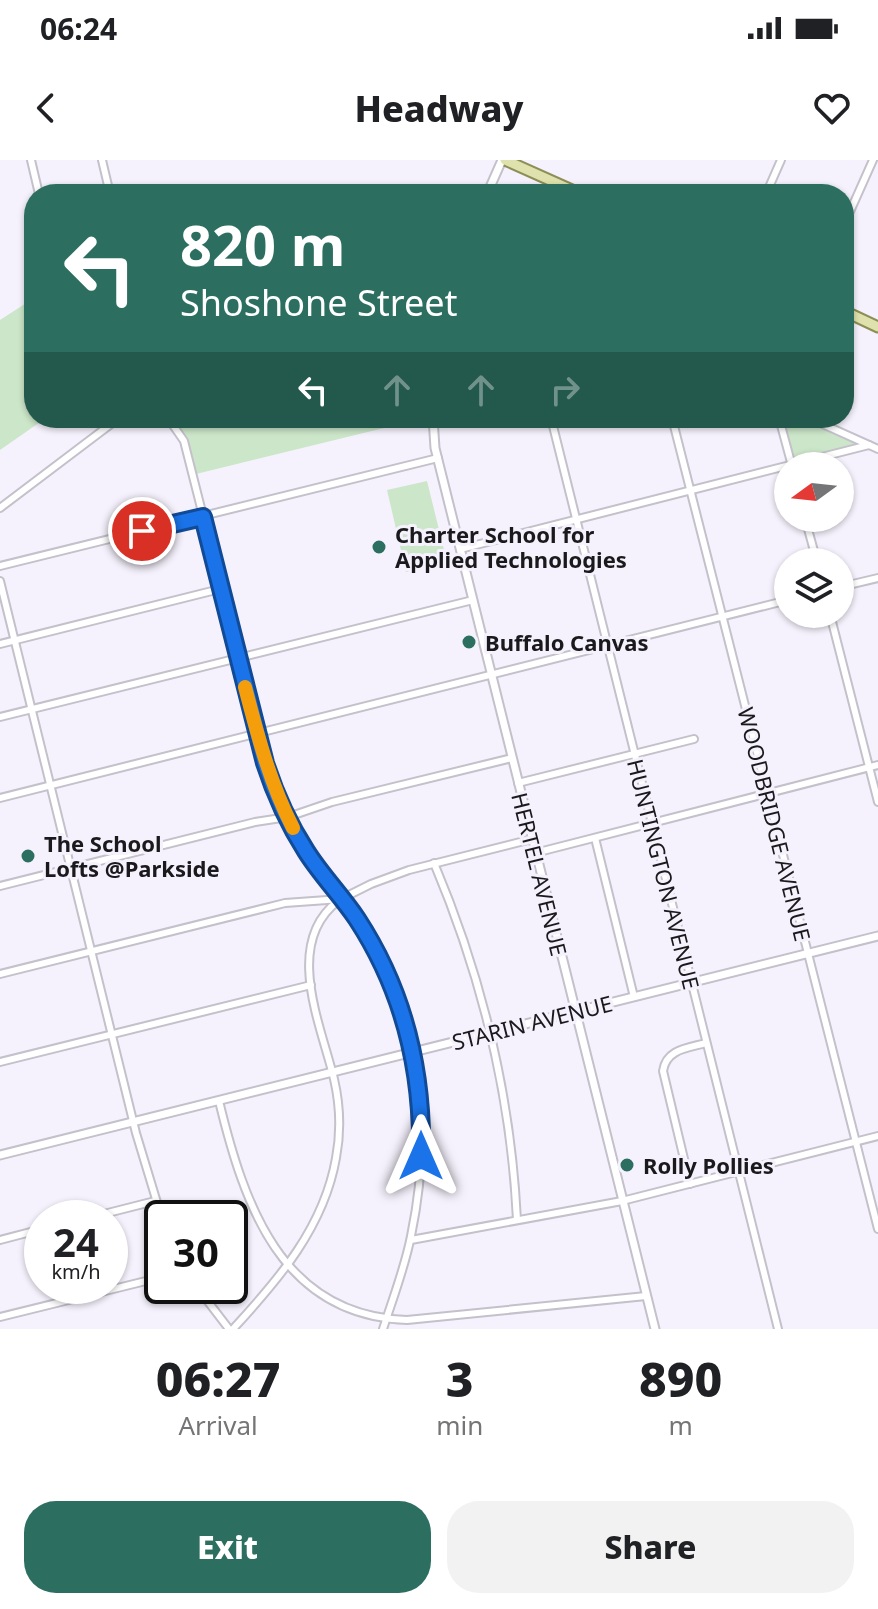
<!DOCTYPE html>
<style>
body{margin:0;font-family:"Noto Sans",sans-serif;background:#f2f2f2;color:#202124;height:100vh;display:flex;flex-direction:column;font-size:30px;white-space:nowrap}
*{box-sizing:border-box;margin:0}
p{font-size:26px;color:#757577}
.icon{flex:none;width:44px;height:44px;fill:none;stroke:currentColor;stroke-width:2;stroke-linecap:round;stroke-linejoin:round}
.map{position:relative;height:1169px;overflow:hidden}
.details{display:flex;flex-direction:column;background:#fff;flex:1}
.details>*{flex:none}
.guide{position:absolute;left:24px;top:24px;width:830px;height:244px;border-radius:32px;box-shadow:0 2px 6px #0004;background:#2c6f60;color:#fff;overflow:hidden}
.needle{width:52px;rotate:255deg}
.fabs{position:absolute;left:774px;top:292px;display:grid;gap:16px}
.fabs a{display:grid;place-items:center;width:80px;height:80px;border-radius:50%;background:#fff;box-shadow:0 2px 6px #0004;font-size:40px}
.speed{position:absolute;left:24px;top:1040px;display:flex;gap:16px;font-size:40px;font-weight:700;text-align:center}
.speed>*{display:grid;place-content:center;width:104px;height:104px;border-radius:50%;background:#fff;box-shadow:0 2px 6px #0004;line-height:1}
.speed small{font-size:20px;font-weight:400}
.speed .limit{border:4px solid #111;border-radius:12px;background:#fff;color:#111}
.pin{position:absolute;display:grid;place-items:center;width:68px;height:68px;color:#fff;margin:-34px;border:4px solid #fff;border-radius:50%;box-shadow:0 2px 8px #0007}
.me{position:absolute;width:88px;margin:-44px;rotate:0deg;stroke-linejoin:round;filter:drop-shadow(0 0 6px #0008)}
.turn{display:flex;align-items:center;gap:28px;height:168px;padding:0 24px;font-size:36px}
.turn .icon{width:104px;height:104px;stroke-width:2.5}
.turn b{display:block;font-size:56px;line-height:68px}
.lanes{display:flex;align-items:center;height:76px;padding:0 24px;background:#0003;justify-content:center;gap:40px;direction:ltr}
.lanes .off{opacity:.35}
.eta{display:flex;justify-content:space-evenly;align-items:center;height:136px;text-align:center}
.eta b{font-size:48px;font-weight:800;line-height:56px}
.cta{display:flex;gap:16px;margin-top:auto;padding:16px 24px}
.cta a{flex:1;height:92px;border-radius:32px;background:#2c6f60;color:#fff;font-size:32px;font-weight:800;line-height:92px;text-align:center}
.cta a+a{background:#f2f2f2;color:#202124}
.status{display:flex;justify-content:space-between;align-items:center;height:56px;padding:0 40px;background:#fff;direction:ltr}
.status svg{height:22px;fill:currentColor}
header{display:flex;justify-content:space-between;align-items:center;height:104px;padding:0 24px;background:#fff;font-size:36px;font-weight:800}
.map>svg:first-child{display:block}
</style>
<div class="status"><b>06:24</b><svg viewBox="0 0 49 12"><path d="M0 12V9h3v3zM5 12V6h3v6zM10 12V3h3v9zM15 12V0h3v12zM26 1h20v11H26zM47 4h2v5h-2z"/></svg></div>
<header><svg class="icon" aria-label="back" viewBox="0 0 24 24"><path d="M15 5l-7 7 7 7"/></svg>Headway<svg class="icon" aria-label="heart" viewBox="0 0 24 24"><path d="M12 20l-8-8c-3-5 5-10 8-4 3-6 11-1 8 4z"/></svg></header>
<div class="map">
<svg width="878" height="1169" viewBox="0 0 878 1169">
<rect width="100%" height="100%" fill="#f6f2fd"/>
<g fill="#cce6c9">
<polygon points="34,138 34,258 46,258 0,290 0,160"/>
<polygon points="172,258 425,258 196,314 187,279"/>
<polygon points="783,258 799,258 859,284 794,301"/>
<polygon points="427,321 447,402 406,412 387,330"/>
</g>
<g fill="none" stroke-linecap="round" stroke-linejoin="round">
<defs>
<g id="minor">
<polyline points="31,0 39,34"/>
<polyline points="102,0 110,34"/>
<polyline points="766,34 781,0"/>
<polyline points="844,65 873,0"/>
<path d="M168,258l16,23 85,335c10,26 22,52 38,76 20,31 45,58 63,89 53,89 62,195 41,295 -6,31 -18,62 -28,93"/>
<polyline points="551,258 778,1169"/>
<polyline points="672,258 878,1069"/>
<polyline points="779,258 792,306"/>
<polyline points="809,258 878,289"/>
<polyline points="0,348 119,258"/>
<polyline points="805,358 817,402"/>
<polyline points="460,389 869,285"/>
<polyline points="0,406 438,298"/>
<polyline points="0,421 136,973 162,1059"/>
<polyline points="840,427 878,418"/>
<polyline points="830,454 878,642"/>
<polyline points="0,484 220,429"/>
<polyline points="0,557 473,440"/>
<polyline points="518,623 694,579"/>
<polyline points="0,638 788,440"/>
<polyline points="595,678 634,837"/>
<polyline points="535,693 878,605"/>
<path d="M434,703c48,114 77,233 83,357"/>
<polyline points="0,726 255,662 288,657 332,642 512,598"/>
<polyline points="0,814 285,743 341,739 371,724 409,710 532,679"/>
<polyline points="0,902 311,825"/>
<path d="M219,941c25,103 62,215 188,219l239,-24"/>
<path d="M690,1024l-27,-113c3,-22 25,-23 43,-28"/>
<polyline points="88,1058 155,1041"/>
<polyline points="0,1080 42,1069"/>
<polyline points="411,1080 622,1041 878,976"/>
<polyline points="196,1126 229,1169"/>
<polyline points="0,1157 162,1117"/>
<path d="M233,1169c46,-50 91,-102 103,-171 5,-26 4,-53 -2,-79 -13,-54 -51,-136 4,-178"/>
</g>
<g id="tertiary">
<polyline points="487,34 502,0"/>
<polyline points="433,258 435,288 655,1169"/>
<polyline points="0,995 878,776"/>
</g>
<g id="primary">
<polyline points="505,0 581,34"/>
<polyline points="844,151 878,167"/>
</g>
</defs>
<use href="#minor" stroke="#c4c1cb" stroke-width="10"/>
<use href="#tertiary" stroke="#c4c1cb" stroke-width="11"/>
<use href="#primary" stroke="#8d8f56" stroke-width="13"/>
<use href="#minor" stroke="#fff" stroke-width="6"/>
<use href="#tertiary" stroke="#fff" stroke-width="7"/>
<use href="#primary" stroke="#e0e2ad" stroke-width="9"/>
</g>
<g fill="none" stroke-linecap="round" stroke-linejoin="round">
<defs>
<path id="route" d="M142,371l61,-14 62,246c10,31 23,60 41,88 15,24 35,44 51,68 47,72 66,151 64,237"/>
</defs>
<use href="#route" stroke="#114b97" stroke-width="20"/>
<use href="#route" stroke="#1a73e8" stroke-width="14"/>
<path stroke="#f59e0b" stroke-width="14" d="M245,527c13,50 25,96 48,141"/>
</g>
<g fill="#2c6f60" stroke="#f6f2fd" stroke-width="3">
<circle cx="379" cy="387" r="8"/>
<circle cx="469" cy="482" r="8"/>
<circle cx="28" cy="696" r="8"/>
<circle cx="627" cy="1005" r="8"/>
</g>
<g text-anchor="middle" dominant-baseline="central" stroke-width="6" stroke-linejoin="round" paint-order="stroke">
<g font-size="22" font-weight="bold" fill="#1a191c" stroke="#f6f2fd" text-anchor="start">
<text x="395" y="374">Charter School for<tspan x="395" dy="25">Applied Technologies</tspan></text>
<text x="485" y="482">Buffalo Canvas</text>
<text x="44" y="683">The School<tspan x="44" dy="25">Lofts @Parkside</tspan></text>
<text x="643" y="1005">Rolly Pollies</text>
</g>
<g font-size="22" fill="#1a191c" stroke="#f6f2fd">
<text transform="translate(775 664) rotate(76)">WOODBRIDGE AVENUE</text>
<text transform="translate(540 714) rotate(76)">HERTEL AVENUE</text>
<text transform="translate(664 714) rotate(76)">HUNTINGTON AVENUE</text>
<text transform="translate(532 862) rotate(-14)">STARIN AVENUE</text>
</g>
</g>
</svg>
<div class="fabs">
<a><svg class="needle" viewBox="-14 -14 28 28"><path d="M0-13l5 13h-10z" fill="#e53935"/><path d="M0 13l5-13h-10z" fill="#757577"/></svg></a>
<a><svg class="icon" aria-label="layers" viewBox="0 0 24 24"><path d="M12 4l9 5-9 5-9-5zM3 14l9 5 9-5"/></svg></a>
</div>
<div class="speed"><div>24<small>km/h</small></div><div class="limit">30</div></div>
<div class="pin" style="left:142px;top:371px;background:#d93025"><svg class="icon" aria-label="arrive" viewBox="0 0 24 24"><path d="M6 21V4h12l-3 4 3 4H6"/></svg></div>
<svg class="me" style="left:421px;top:996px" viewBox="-20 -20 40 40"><path d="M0-17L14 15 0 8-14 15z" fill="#1a73e8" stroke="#fff" stroke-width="4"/></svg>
<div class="guide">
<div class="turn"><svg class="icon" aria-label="left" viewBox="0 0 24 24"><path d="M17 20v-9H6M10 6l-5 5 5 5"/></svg><div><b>820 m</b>Shoshone Street</div></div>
<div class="lanes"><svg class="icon" aria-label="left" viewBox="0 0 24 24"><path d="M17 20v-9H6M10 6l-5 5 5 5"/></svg><svg class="icon off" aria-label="ahead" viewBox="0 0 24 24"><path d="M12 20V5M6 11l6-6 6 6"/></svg><svg class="icon off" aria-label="ahead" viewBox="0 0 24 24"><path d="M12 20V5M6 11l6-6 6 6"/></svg><svg class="icon off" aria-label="right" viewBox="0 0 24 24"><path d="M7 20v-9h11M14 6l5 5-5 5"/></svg></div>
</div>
</div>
<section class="details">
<div class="eta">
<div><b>06:27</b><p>Arrival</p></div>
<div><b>3</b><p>min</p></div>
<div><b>890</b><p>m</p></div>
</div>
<div class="cta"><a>Exit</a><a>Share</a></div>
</section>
